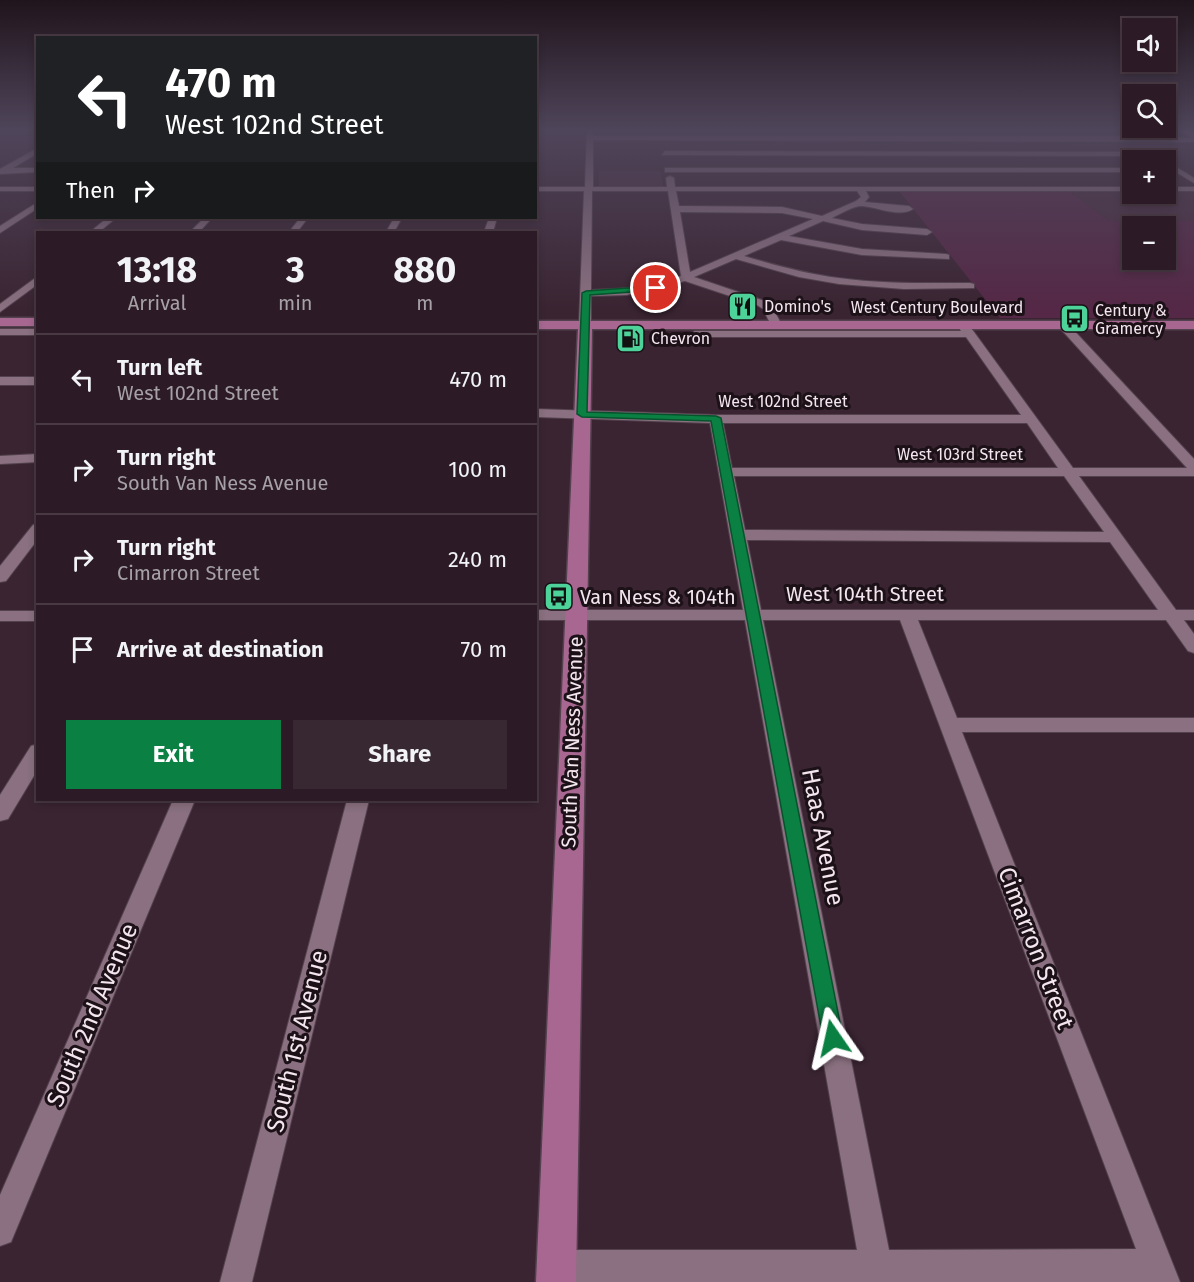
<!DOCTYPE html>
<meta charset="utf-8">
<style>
body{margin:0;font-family:"Fira Sans",sans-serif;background:#382832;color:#f1f3f6;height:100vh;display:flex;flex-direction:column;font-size:22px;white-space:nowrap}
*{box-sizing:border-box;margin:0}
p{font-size:20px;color:#a6a1a7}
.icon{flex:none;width:33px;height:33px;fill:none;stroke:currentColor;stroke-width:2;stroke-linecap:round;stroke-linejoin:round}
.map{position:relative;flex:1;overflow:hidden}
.drawer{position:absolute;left:36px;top:231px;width:501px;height:570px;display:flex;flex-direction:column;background:#2c1b26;border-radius:0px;box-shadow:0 3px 9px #0003,0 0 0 2px #483943}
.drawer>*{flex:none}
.hud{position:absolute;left:36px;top:36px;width:501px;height:183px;border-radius:0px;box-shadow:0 3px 9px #0003,0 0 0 2px #483943;background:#202124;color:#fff;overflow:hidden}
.fabs{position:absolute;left:1122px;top:18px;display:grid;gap:12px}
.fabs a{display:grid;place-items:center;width:54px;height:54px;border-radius:0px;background:#2c1b26;box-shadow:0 3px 9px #0003,0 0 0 2px #483943;font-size:30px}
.pin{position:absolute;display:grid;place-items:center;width:51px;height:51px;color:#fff;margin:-26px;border:3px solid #fff;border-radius:50%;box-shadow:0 2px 6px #0007}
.me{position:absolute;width:66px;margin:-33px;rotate:349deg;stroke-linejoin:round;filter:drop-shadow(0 0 4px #0008)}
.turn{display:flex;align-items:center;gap:21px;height:126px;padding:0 30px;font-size:27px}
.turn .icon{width:78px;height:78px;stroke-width:2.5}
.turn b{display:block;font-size:42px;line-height:51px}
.then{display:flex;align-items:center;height:57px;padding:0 30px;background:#0003;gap:12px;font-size:22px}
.eta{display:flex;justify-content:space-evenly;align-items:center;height:102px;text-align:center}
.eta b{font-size:36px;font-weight:700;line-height:42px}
.cta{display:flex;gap:12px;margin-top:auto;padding:12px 30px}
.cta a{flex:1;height:69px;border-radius:0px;background:#0b8043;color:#fff;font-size:24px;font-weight:700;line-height:69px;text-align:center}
.cta a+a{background:#382832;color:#f1f3f6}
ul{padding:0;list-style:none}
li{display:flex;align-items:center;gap:18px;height:90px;padding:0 30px;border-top:2px solid #483943}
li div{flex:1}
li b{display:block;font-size:22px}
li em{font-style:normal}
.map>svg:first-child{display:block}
</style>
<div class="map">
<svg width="1194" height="1282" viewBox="0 0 1194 1282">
<rect width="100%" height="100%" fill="#3a2432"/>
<g fill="#482c3e">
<polygon points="599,171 660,171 663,186 599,186"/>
<polygon points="1069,191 1132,191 1132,194 1194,191 1194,221 1109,221"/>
</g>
<path fill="#542846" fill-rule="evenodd" d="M899,191h170l40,30h85v97h-194zM1132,226h34v34h-34z"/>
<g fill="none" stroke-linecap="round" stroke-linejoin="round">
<defs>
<g id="minor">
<path d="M587,129h6v7h521l80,2v4l-601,-2v47h74l-1,-9 4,-2 4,2 1,9h457v4h-266l3,6 -4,5 44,4 4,3c-13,9 -36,-2 -51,-3 -9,0 -22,8 -30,12l30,6 65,5 5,3 -5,3 -65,-5 -39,-9 -34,15 73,13 84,5 3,1v4l-87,-4 -81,-15 -37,16c31,9 63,18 95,22 44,6 87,5 131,5l4,1v4l-70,1 -65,-5 -40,-7 -63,-18 -42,18 71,24 6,4 11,20 -2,2h-8l-9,-18 -6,-4 -72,-24 -58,14 -36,1v29l-6,3 -6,-3 5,-134h-48v-4h49zM592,191h76l13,85c-29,12 -60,13 -90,14zM676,191h181l4,6 -5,4 -34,15 -40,-9 -103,-1zM680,212l102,1 31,6 -123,53z"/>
<polygon points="38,148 38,153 13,168 38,168 38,172 0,174 0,169"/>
<polygon points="665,151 1150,152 1154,154 1150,156 662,155"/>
<polygon points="1166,161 1194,178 1194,183 1166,166"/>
<polygon points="668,168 1132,168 1132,172 665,172 665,168"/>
<rect x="0" y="187" width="38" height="4"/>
<rect x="1166" y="187" width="28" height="4"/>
<polygon points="38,202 38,208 0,233 0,226"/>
<polygon points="107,218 116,218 99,232 90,232"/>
<polygon points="204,218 212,218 199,232 190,232"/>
<polygon points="300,218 308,218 297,232 289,232"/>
<polygon points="394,218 402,218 394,232 386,232"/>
<polygon points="489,218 497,218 493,232 484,232"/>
<polygon points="38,276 38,284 0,312 0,304"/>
<path d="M963,322l4,1 7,9 99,136h114l-128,-141v-4h8l127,136v17h-115l97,134h18v10h-10l10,14v19l-6,-2 -22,-31h-248l39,98h237v14h-232l218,550h-623l-11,-5 -5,-11 5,-11 11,-5h300l-112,-630h-209v-10h207l-33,-187 -174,-6v-8l180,6h305l-55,-78h-271l-6,-3 6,-3h266l-4,-6zM723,423h304l31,45h-326zM734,476h330l40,56 -359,-2zM747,540l363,2 48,68h-397zM763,620h137l236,629 -247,1z"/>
<rect x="0" y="329" width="38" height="6"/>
<rect x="0" y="377" width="38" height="8"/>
<polygon points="38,454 38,462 0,464 0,456"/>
<polygon points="38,523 38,539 6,581 0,582 0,566 33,525"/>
<rect x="0" y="611" width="38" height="10"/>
<polygon points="38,744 38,769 8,819 0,821 0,795 31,746"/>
<polygon points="173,800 195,800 11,1242 0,1246 0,1195"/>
<polygon points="347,800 369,800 252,1282 220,1282"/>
</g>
<g id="major">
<polygon points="1178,129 1189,129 1194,132 1194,139"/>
<rect x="0" y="318" width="38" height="8"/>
<polygon points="536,321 1194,321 1194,329 592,329 576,1282 536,1282 578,329 536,329"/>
</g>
</defs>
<use href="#minor" stroke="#53414d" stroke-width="2"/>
<use href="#major" stroke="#53414d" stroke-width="3"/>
<use href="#minor" fill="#8a7080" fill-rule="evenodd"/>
<use href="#major" fill="#a76791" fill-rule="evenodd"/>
</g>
<linearGradient id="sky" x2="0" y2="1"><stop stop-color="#20141c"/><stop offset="0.42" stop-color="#4f455a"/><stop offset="1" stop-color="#4f455a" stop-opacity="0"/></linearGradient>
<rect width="1194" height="309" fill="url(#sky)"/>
<polygon fill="#0b8043" stroke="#07532c" stroke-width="1.5" points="656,286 660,288 659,290 590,295 587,412 716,416 721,418 843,1038 840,1044 833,1047 826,1044 823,1038 711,421 582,417 577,414 582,293 586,291"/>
<defs>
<symbol id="restaurant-square" viewBox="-11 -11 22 22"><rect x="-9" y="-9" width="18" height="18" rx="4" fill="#4dd39a" stroke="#1b1117"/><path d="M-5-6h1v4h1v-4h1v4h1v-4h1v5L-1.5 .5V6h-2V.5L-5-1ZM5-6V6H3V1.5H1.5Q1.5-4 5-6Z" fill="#111"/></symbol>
<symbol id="bus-square" viewBox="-11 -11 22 22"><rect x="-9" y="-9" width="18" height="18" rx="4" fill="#4dd39a" stroke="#1b1117"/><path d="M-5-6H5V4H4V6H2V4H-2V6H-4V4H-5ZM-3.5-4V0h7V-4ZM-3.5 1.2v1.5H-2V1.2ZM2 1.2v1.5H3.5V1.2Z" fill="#111"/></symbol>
<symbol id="fuel-square" viewBox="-11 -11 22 22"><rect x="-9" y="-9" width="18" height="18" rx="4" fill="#4dd39a" stroke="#1b1117"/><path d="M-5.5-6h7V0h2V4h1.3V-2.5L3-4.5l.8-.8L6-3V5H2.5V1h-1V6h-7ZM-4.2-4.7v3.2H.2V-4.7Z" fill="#111"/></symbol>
</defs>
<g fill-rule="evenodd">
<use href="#restaurant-square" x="726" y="290" width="33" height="33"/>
<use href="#bus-square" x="1058" y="302" width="33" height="33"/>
<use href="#fuel-square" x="614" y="322" width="33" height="33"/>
<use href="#bus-square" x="542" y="580" width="33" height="33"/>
</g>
<g text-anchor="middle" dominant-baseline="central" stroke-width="6" stroke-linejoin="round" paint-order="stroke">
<g font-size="16" fill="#f4e5ee" stroke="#1b1117" text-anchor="start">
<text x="764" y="306">Domino's</text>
<text x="1095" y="310">Century &amp;<tspan x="1095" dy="18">Gramercy</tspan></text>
<text x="651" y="338">Chevron</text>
</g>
<g font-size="16" fill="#f4e5ee" stroke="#1b1117">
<text x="937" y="307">West Century Boulevard</text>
<text x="783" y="401">West 102nd Street</text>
<text x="960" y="454">West 103rd Street</text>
</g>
<g font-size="20" fill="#f4e5ee" stroke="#1b1117">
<text x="865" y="594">West 104th Street</text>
<text transform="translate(572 742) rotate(-88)">South Van Ness Avenue</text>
</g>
<g font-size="20" fill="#f4e5ee" stroke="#1b1117" text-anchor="start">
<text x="580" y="597">Van Ness &amp; 104th</text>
</g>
<g font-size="24" fill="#f4e5ee" stroke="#1b1117">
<text transform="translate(823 837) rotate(79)">Haas Avenue</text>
<text transform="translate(1036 948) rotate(69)">Cimarron Street</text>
<text transform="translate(92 1015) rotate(-67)">South 2nd Avenue</text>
<text transform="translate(297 1041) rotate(-76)">South 1st Avenue</text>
</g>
</g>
</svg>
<div class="fabs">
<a><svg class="icon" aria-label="sound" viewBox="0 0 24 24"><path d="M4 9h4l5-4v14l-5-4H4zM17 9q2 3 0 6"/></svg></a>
<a><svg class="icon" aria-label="search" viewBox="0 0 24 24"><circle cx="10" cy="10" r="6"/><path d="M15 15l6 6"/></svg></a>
<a>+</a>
<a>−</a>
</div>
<div class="pin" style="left:656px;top:288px;background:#d93025"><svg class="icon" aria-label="arrive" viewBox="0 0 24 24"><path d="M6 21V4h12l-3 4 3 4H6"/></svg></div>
<svg class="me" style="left:833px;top:1038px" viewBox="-20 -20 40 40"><path d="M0-17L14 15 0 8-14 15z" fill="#0b8043" stroke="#fff" stroke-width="4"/></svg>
<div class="hud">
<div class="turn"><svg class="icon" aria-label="left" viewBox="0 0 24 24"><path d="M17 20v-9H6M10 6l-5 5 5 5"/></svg><div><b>470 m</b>West 102nd Street</div></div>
<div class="then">Then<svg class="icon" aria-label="right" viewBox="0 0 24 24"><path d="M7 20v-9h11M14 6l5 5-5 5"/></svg></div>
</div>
<section class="drawer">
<div class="eta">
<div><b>13:18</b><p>Arrival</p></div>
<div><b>3</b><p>min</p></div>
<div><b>880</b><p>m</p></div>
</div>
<ul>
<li><svg class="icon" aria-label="left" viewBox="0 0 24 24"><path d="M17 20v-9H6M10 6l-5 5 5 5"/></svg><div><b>Turn left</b><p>West 102nd Street</p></div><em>470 m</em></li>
<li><svg class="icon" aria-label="right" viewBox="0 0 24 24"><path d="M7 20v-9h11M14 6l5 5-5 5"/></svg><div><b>Turn right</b><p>South Van Ness Avenue</p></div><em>100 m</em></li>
<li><svg class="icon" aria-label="right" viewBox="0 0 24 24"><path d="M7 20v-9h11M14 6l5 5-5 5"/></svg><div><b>Turn right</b><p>Cimarron Street</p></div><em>240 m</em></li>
<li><svg class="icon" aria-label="arrive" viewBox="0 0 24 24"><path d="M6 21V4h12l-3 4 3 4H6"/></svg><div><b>Arrive at destination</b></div><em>70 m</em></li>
</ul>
<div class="cta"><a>Exit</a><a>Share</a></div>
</section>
</div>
